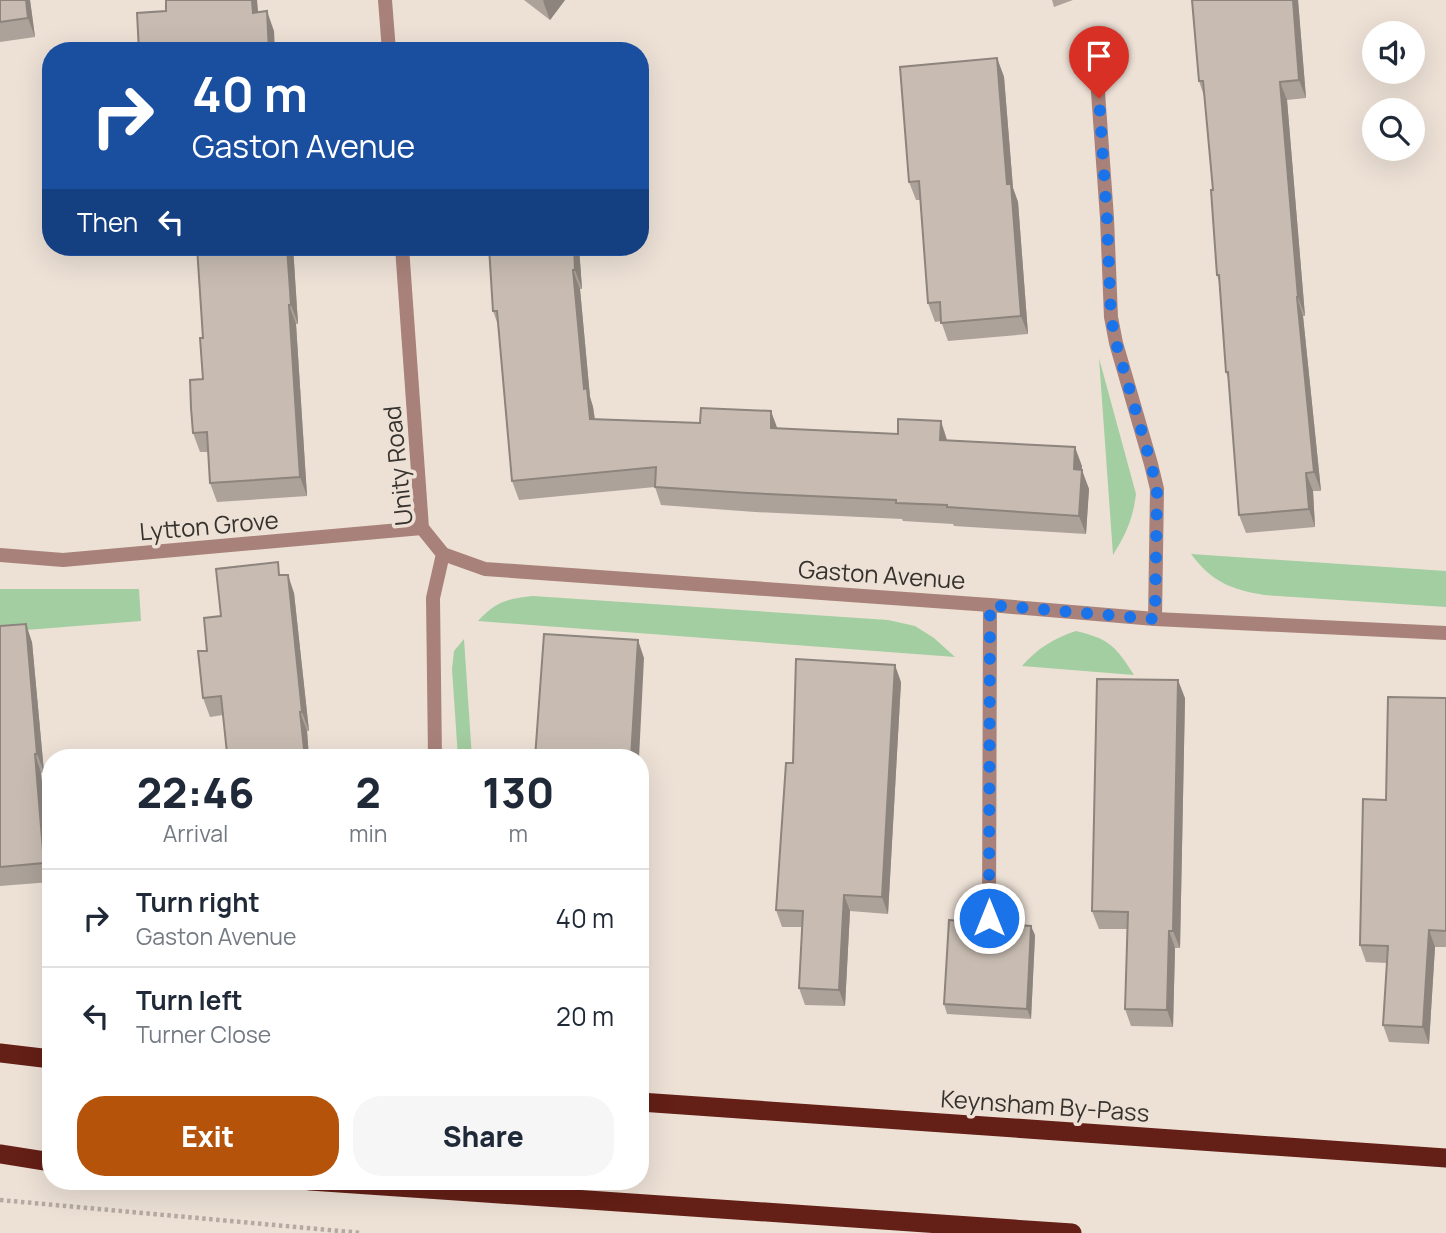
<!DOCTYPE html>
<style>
body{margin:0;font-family:Manrope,sans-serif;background:#f6f6f7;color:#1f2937;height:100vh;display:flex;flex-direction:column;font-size:26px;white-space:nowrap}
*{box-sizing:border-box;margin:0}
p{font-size:23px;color:#747a83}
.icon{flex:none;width:38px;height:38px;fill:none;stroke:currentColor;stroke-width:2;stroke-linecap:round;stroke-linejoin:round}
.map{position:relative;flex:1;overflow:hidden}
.details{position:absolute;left:42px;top:749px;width:607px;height:441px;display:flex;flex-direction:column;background:#fff;border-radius:28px;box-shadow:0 7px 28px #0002}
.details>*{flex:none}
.top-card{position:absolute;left:42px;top:42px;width:607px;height:214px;border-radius:28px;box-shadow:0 7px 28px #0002;background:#1a4fa0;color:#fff;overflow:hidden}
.tools{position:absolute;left:1362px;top:21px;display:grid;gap:14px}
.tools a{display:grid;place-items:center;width:63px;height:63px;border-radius:50%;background:#fff;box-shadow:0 7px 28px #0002;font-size:35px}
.pin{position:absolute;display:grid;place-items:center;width:60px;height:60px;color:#fff;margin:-72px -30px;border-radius:50% 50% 50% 0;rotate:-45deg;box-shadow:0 0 7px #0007}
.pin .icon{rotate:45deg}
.me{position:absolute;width:77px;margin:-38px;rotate:0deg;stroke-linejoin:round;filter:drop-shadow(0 0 5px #0008)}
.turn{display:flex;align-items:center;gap:24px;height:147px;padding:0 35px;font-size:32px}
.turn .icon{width:91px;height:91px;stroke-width:2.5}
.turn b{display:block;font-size:49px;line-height:60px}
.then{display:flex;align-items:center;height:66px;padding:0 35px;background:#0003;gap:14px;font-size:26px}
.eta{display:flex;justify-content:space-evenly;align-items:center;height:119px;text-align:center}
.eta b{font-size:42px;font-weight:800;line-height:49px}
.cta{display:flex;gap:14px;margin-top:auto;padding:14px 35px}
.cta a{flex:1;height:80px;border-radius:28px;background:#b45309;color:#fff;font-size:28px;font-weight:800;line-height:80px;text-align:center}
.cta a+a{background:#f6f6f7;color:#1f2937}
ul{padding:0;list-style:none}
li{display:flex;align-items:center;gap:21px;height:98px;padding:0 35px;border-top:2px solid #e0e1e3}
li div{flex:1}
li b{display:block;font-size:26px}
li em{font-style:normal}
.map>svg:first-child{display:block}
</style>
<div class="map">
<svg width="1446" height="1233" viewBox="0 0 1446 1233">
<rect width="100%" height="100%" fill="#ede1d6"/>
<g fill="#a3cea1">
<path d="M1099,358l37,136c-3,25 -10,40 -23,61z"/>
<path d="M1191,554l255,17v36l-182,-12c-34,-6 -52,-13 -73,-41z"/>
<polygon points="0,589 139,589 141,621 0,632"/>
<path d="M533,596l355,24 27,6 19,12 21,19 -477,-36c18,-20 29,-22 55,-25z"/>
<path d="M1076,631c34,8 40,16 58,44l-112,-9c16,-18 32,-28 54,-35z"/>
<polygon points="464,639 472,758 458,758 452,669 454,651"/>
</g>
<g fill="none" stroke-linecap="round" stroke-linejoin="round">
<polyline stroke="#b4aaa1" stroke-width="4.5" stroke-dasharray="3.5 3.5" stroke-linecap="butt" points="0,1200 362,1233"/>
<g stroke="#a8827a" stroke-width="14">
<polyline points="385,0 389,51"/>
<polyline points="1095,50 1107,218 1111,317 1116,343 1151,464 1157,489 1155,619"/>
<polyline points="402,247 422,528 443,554"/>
<polyline points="443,554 485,569 990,605 1155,619 1446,633"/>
<polyline points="0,555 63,560 422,528"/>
<polyline points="435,758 433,598 443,554"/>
<polyline points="989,918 990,605"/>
</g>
<g stroke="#641f16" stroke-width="19">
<polyline points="0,1053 51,1059"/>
<polyline points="640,1102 1446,1158"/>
<polyline points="0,1154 51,1162"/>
<polyline points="310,1181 1072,1233"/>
</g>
</g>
<g fill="#aca299">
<polygon points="0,0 30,0 35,37 0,42"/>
<polygon points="524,0 565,0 550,20"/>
<polygon points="1052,0 1073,0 1054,7"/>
<polygon points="1192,0 1298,0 1306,98 1287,100 1305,316 1303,316 1321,491 1313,491 1315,527 1246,533 1239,515 1228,378 1226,372 1219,282 1217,275 1213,190 1204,96 1199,81"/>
<polygon points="997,58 1004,77 1013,188 1018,202 1028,334 948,341 941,321 935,322 928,303 920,200 916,200 909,182"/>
<polygon points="293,247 298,324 296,324 307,496 217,502 210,483 208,452 200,452 193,433 203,379 203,338"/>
<polygon points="579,247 582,289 580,289 590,397 593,407 595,419 778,428 947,440 1082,466 1081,470 1089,489 1086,534 954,526 953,524 903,521 902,519 755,512 661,505 655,487 519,500 512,481 498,325 493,311"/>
<polygon points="282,575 294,593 309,731 307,731 309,758 229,758 227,753 223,715 210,717 203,698 207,651 221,616"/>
<polygon points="0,626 32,642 44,772 41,773 51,882 0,886"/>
<polygon points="901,682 888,914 850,911 845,1006 805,1005 799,988 802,927 782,927 776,910 793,763"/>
<polygon points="1185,698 1180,948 1175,948 1173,1027 1131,1026 1125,1009 1127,929 1099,929 1092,911"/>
<polygon points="1446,698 1446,947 1435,947 1429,1044 1389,1042 1383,1025 1387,963 1366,962 1360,945 1386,800"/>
<polygon points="1035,935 1031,1019 947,1014 944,1004"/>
</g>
<g fill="#8c847d">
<polygon points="26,0 30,0 35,37 28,18"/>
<polygon points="252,0 257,0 260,32 253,13"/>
<polygon points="544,0 565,0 550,20 543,1"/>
<polygon points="1293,0 1298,0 1306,98 1299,80"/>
<polygon points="267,11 274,31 275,51 269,51"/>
<polygon points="997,58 1004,77 1013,188 1018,202 1028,334 1021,316 1007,184"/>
<polygon points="1280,82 1287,100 1305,316 1298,297"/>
<polygon points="287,247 293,247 298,324 291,305"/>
<polygon points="574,247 579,247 582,289 575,270"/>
<polygon points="573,270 580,289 590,397 593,407 597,438 590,419 584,389"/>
<polygon points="1297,297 1303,316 1321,491 1314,472"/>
<polygon points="289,305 296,324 307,496 300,477"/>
<polygon points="771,411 778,430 771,428"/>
<polygon points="941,421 947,440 946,458 940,440"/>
<polygon points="1075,447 1082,466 1080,488 1074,469"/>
<polygon points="1082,470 1089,489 1086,534 1079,516"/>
<polygon points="1306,473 1313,491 1315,527 1309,509"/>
<polygon points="288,575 294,593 309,731 302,712"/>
<polygon points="26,624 32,642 44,772 37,754"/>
<polygon points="638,640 644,658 639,758 631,758"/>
<polygon points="895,665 901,682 888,914 882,897"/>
<polygon points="1178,680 1185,698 1180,948 1173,931"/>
<polygon points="300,712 307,731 309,758 305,758"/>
<polygon points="35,754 41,773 51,882 44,863"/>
<polygon points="844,895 850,911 845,1006 839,990"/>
<polygon points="1031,926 1035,935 1031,1019 1027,1009"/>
<polygon points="1429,930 1435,947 1429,1044 1423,1027"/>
<polygon points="1169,931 1175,948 1173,1027 1167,1010"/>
</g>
<g fill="#c8bcb2" stroke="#8c847d" stroke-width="2">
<polygon points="0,0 26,0 28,18 0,22"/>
<polygon points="166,0 252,0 253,13 267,11 269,51 139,51 137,13 166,11"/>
<polygon points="1192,0 1293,0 1299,80 1280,82 1298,297 1297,297 1314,472 1306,473 1309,509 1239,515 1228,372 1226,372 1219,275 1217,275 1211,190 1213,190 1203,81 1199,81"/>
<polygon points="997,58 1007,184 1011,184 1021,316 941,323 940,302 928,303 919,181 909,182 900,67"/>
<polygon points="197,247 287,247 291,305 289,305 300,477 210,483 207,432 193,433 191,408 190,380 203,379 200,338 203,338"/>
<polygon points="489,247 574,247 575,270 573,270 584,389 587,388 590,419 700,423 701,408 771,411 771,428 898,434 898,419 941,421 940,440 1075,447 1074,469 1082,470 1079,516 947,507 947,505 896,503 896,500 748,493 655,487 656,467 512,481 497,311 493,311"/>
<polygon points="278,562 279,575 288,575 302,712 300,712 305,758 234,758 233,752 227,753 221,696 203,698 198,651 207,651 204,618 221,616 216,569"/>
<polygon points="26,624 37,754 35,754 44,863 0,867 0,626"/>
<polygon points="544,634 638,640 631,758 535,758"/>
<polygon points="796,659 895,665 882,897 844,895 839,990 799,988 803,911 776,910 786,763 793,763"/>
<polygon points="1097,679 1178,680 1173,931 1169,931 1167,1010 1125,1009 1128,912 1092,911"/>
<polygon points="1388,697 1446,698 1446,931 1429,930 1423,1027 1383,1025 1388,946 1360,945 1363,799 1386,800"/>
<polygon points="949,920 1031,926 1027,1009 944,1004"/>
</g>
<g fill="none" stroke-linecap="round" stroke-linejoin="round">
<polyline stroke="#1a73e8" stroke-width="12" stroke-dasharray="0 21.6" points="989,918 990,605 1155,619 1157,489 1151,464 1116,343 1111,317 1107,219 1099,98"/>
</g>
<g text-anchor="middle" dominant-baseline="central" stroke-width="7" stroke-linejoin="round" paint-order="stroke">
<g font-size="24" fill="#36322e" stroke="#ede1d6">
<text transform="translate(397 466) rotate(-96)">Unity Road</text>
<text transform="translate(209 525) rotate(-5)">Lytton Grove</text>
<text transform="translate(882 574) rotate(4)">Gaston Avenue</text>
<text transform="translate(1045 1105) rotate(4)">Keynsham By-Pass</text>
</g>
</g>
</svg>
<div class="tools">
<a><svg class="icon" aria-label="sound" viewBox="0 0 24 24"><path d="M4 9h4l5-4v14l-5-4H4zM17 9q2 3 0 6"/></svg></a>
<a><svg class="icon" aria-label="search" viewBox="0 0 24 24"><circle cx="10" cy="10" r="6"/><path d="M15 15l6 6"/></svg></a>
</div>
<div class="pin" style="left:1099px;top:98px;background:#d93025"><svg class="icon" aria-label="arrive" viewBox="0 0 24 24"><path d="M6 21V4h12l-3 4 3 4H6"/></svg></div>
<svg class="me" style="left:989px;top:918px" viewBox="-20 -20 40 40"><circle r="17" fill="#1a73e8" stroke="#fff" stroke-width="3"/><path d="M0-11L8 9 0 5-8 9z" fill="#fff"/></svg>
<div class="top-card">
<div class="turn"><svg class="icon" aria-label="right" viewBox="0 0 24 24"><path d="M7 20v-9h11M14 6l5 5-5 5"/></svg><div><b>40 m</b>Gaston Avenue</div></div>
<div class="then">Then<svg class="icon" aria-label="left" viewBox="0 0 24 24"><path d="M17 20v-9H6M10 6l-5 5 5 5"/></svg></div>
</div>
<section class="details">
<div class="eta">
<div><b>22:46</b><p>Arrival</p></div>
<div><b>2</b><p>min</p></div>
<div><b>130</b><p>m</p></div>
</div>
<ul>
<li><svg class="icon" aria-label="right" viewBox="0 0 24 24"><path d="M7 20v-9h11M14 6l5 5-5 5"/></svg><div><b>Turn right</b><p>Gaston Avenue</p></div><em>40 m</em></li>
<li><svg class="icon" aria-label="left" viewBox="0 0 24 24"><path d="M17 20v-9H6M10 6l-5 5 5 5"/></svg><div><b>Turn left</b><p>Turner Close</p></div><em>20 m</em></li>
</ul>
<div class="cta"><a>Exit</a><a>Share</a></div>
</section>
</div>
